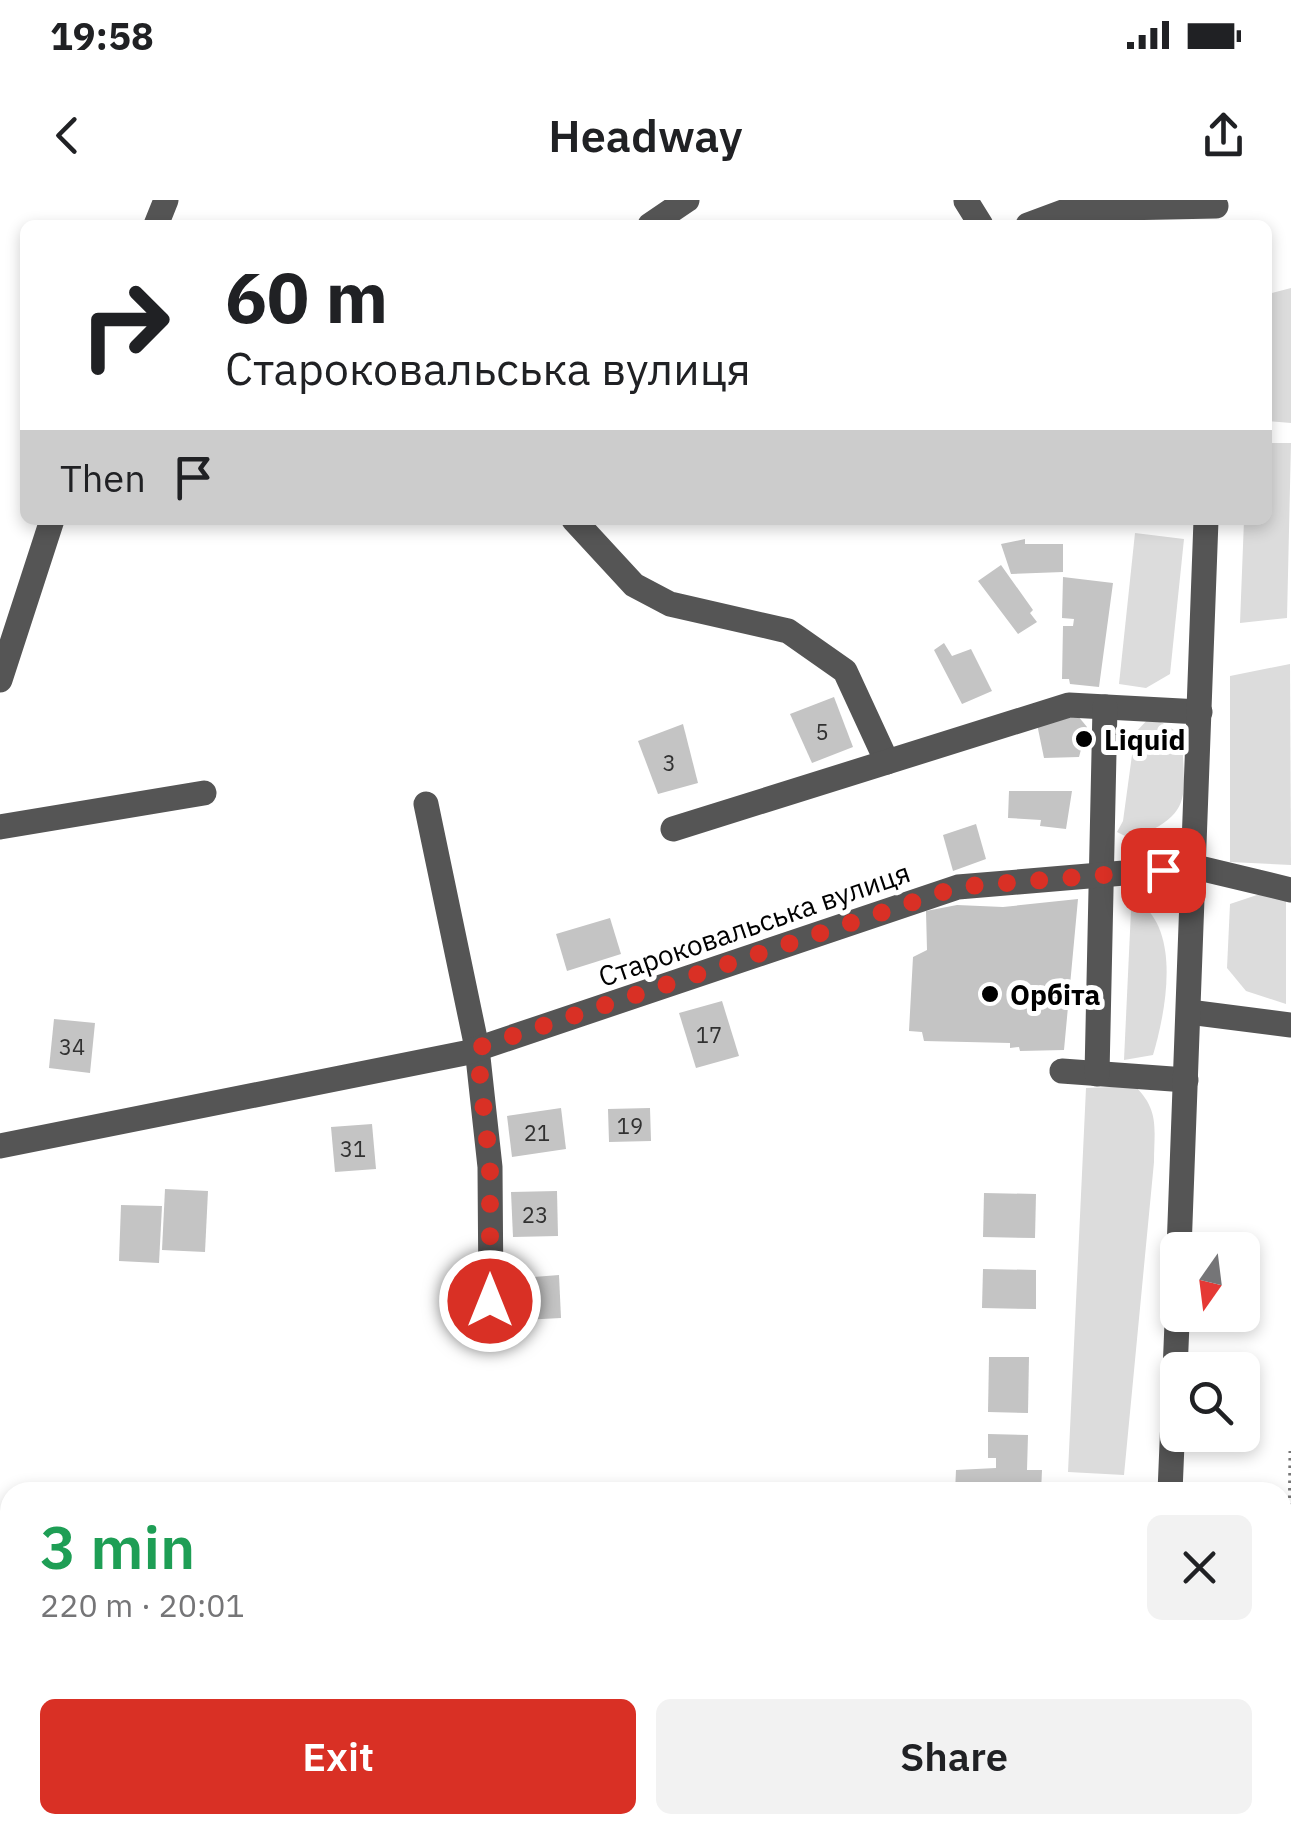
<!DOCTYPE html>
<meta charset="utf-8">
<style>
body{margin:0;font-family:"IBM Plex Sans",sans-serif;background:#f2f2f2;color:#202124;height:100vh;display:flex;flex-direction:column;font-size:38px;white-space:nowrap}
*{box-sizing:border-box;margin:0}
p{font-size:32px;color:#757577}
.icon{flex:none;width:55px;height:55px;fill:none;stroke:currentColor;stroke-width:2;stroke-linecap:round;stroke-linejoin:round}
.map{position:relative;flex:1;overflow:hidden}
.side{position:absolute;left:0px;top:1282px;width:1292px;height:352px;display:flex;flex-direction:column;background:#fff;border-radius:30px 30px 0 0;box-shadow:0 5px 15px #0003}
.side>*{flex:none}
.top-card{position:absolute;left:20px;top:20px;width:1252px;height:305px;border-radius:15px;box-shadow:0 5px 15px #0003;background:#fff;color:#202124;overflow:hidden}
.needle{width:65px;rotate:194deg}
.fabs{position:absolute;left:1160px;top:1032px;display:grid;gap:20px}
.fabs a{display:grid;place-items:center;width:100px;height:100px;border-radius:15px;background:#fff;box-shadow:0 5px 15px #0003;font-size:50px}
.pin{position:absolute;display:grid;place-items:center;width:85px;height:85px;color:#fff;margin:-42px;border-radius:20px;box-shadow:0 5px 15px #0006}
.me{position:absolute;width:110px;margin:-55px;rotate:0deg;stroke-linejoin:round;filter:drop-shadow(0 0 8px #0008)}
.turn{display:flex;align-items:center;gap:35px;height:210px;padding:0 40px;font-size:45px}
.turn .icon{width:130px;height:130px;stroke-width:2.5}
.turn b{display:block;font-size:70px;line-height:85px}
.then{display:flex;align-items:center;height:95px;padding:0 40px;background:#0003;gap:20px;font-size:38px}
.round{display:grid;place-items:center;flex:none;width:105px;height:105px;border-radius:15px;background:#f2f2f2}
.overview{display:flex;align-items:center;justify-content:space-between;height:170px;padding:0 40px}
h1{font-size:60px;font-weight:600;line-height:75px;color:#1e9e55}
.action{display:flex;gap:20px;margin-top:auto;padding:20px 40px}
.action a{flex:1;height:115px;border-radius:15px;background:#d93025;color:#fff;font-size:40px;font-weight:600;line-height:115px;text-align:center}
.action a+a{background:#f2f2f2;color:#202124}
.status{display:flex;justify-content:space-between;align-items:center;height:70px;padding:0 50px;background:#fff;direction:ltr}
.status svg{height:28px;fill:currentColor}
header{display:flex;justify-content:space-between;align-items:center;height:130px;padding:0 40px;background:#fff;font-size:45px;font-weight:600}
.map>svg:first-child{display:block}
</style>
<div class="status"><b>19:58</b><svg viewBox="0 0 49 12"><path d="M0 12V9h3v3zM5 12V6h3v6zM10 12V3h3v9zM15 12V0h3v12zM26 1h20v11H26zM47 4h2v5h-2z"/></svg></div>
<header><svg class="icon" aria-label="back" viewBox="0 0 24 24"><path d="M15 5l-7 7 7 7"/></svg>Headway<svg class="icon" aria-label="share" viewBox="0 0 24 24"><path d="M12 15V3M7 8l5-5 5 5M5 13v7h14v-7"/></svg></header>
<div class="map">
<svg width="1291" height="1634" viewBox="0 0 1291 1634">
<rect width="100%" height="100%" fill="#fff"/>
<g fill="#dcdcdc">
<polygon points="1291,88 1291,223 1268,221 1268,94"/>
<polygon points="1268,243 1291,243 1287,418 1240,423 1244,320 1268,320"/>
<polygon points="1135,333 1184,339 1170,474 1146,488 1119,484"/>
<polygon points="1290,464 1291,665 1230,662 1230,476"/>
<path d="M1151,516l31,19c2,63 13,79 -51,104l-14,-7 6,-11 12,-88z"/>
<polygon points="1263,693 1286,701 1286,804 1246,791 1227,768 1230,704"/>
<path d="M1139,702c42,30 27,109 14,153l-29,5 7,-150z"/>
<path d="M1135,886c25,25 19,43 19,76l-30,313 -56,-3 18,-384z"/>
</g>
<g fill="#c4c4c4">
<polygon points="1131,17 1130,25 1063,25 1063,20"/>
<polygon points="1025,339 1025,344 1063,344 1063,372 1011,374 1001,344"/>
<polygon points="1001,365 1033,410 1030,413 1037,422 1018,434 978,381"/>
<polygon points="1063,377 1113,383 1099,487 1070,484 1069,479 1062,479 1063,426 1073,426 1074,419 1062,418"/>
<polygon points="944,443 952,456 971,449 992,491 962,504 934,450"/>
<polygon points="834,497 853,547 812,563 790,514"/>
<polygon points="1078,516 1087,527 1079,557 1044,558 1037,524"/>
<polygon points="683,524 698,583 658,594 638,541"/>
<polygon points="1009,591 1072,591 1066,629 1040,626 1041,620 1008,618"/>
<polygon points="976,624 986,659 953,671 943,635"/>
<polygon points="1078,699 1064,850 1020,851 1019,847 1010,848 1010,843 924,841 922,832 909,831 913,757 927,750 926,711 957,705 1003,707"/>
<polygon points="610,718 621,754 567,771 556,734"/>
<polygon points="722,801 739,856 696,868 679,813"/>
<polygon points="54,819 95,823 90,873 49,868"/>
<polygon points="561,908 566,949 512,957 507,916"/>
<polygon points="650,908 651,941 609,942 608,909"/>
<polygon points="372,924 376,969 335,972 331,927"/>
<polygon points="165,989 208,991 205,1052 162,1050"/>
<polygon points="557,991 558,1036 513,1037 511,992"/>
<polygon points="984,993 1036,994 1035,1038 983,1037"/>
<polygon points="121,1005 162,1006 159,1063 119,1061"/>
<polygon points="983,1069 1036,1070 1036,1109 982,1108"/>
<polygon points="559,1075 561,1118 523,1120 521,1078"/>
<polygon points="989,1157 1029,1157 1028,1213 988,1212"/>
<polygon points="988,1234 1028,1235 1027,1270 1042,1270 1041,1292 955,1292 956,1270 996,1268 996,1258 988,1258"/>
<polygon points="124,1625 179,1625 177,1634 123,1634"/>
</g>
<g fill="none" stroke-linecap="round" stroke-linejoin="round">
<g stroke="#777" stroke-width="5" stroke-dasharray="2.5 5" stroke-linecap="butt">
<polyline points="1288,1508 1291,1251"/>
<polyline points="1283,1634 1287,1559"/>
</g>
<g stroke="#555" stroke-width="25">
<polyline points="966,1 981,25"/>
<polyline points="156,25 166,0"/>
<polyline points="650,25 687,0"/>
<polyline points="1028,25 1071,9 1216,6"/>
<polyline points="574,320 634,385 670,404 788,431 845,471 887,562"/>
<polyline points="0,480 52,320"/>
<polyline points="426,604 477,848 490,967 491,1101"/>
<polyline points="0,627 204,593"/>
<polyline points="673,629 1069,505 1200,512"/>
<polyline points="1189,812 1291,825"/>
<polyline points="1062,871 1186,880"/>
<polyline points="1097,874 1105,507"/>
<polyline points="0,946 465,853 958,687 1195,667 1291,690"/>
<polyline points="1179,1050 1206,320"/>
<polyline points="1170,1292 1178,1099"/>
<polyline points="0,1396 10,1399"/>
<polyline points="1282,1533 1291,1533"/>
<polyline points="0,1621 9,1607 10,1593"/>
<polyline points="1141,1634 1145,1625"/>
</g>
</g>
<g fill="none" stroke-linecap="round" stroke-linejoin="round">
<polyline stroke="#d93025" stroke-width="18" stroke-dasharray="0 32.4" points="490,1101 490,966 477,848 958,687 1163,670"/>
</g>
<g fill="#000" stroke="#fff" stroke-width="4">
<circle cx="1084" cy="539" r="10"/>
<circle cx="990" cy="794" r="10"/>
</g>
<g text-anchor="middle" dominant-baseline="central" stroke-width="10" stroke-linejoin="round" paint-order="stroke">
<g font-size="22" fill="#313131">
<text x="822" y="531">5</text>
<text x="669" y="562">3</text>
<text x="709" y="834">17</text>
<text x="72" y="846">34</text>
<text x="630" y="925">19</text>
<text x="537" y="932">21</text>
<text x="353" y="948">31</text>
<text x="535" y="1014">23</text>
</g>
<g font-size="28" font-weight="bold" fill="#000" stroke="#fff" text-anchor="start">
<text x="1104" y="539">Liquid</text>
<text x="1010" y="794">Орбіта</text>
</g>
<g font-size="28" fill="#000" stroke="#fff">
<text transform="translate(754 724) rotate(-19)">Староковальська вулиця</text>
</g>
</g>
</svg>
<div class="fabs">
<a><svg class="needle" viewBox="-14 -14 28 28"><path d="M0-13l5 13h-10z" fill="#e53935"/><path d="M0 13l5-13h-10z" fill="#757577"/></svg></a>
<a><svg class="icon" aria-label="search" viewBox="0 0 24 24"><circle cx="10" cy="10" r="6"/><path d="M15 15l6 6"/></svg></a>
</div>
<div class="pin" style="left:1163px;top:670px;background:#d93025"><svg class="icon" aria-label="arrive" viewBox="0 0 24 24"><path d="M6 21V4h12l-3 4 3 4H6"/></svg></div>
<svg class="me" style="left:490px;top:1101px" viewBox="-20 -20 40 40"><circle r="17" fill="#d93025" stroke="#fff" stroke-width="3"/><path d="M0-11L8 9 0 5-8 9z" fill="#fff"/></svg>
<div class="top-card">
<div class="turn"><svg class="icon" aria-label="right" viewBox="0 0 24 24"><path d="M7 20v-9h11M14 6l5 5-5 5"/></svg><div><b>60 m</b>Староковальська вулиця</div></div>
<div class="then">Then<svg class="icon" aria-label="arrive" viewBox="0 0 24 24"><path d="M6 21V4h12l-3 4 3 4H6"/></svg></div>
</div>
<section class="side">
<div class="overview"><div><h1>3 min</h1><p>220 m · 20:01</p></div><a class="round"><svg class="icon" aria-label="close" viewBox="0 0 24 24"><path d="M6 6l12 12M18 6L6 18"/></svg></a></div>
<div class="action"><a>Exit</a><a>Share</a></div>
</section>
</div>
